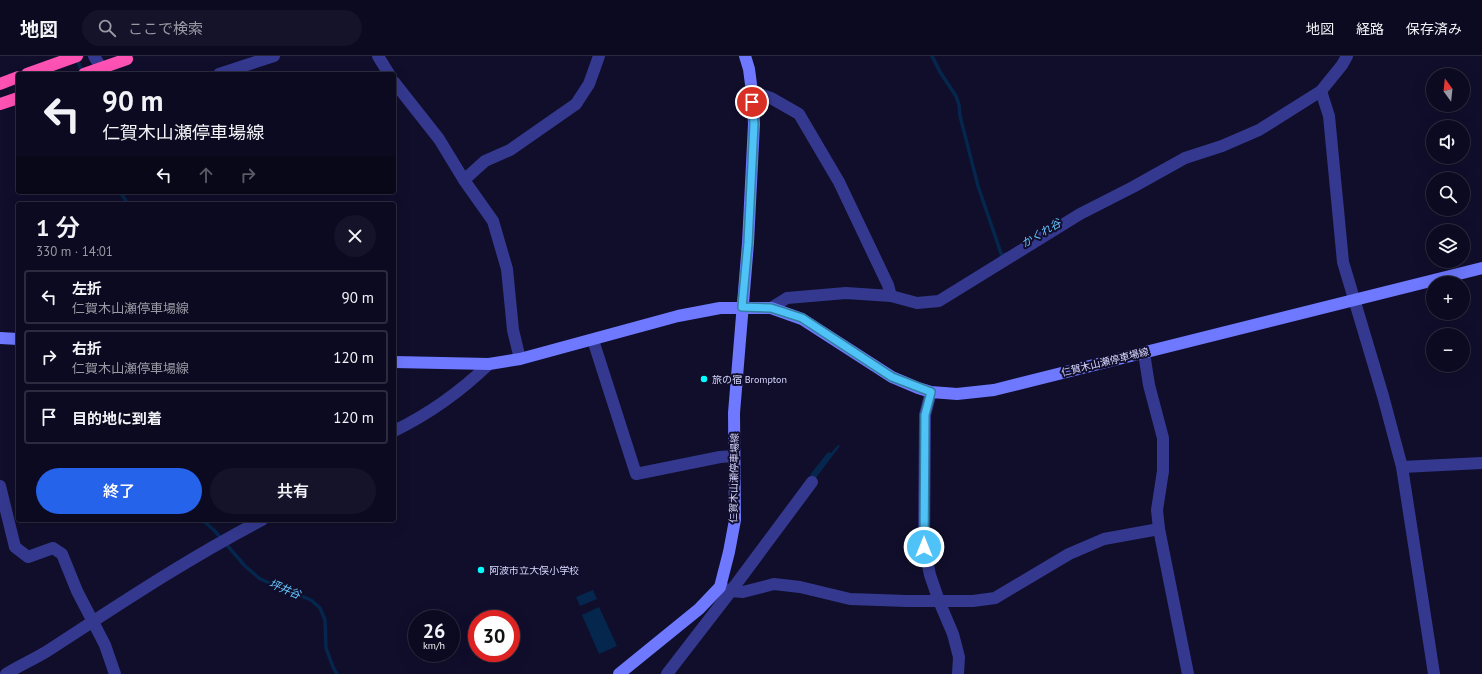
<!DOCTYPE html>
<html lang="ja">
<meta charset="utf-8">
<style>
body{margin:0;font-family:"PT Sans","Noto Sans JP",sans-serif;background:#151329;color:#f1f3f6;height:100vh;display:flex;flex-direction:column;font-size:15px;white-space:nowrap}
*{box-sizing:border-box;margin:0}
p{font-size:13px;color:#9a9aa5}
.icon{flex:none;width:22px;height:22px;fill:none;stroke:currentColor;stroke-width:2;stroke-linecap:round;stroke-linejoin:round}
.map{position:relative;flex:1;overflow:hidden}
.details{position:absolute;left:16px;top:146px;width:380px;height:320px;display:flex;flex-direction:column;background:#0c0a20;border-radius:4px;box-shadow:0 4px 16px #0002,0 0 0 1px #2c2b3e}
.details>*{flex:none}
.guide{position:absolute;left:16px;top:16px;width:380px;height:122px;border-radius:4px;box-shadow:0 4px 16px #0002,0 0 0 1px #2c2b3e;background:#0c0a20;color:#f1f3f6;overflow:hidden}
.needle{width:26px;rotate:345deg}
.controls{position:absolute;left:1426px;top:12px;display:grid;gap:8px}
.controls a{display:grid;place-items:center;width:44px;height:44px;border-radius:50%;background:#0c0a20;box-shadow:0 4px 16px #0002,0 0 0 1px #2c2b3e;font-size:20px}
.speed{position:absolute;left:408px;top:554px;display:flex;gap:8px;font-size:20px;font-weight:700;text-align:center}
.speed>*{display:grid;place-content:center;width:52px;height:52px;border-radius:50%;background:#0c0a20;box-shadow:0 4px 16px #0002,0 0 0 1px #2c2b3e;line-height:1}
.speed small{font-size:10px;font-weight:400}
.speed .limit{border:6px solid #d22;background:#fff;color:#111}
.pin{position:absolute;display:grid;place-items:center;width:34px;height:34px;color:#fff;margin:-17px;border:2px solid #fff;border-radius:50%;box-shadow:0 1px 4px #0007}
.me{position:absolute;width:44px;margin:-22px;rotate:0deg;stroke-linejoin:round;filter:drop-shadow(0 0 3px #0008)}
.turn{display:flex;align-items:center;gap:14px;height:84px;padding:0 20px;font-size:18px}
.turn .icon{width:52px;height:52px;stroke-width:2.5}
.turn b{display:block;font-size:28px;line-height:34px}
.lanes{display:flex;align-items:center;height:38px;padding:0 20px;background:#0003;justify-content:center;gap:20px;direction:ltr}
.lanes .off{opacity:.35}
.round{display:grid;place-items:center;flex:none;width:42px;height:42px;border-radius:21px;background:#151329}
.headline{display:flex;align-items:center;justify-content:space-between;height:68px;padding:0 20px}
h1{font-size:24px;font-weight:600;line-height:30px}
.button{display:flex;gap:8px;margin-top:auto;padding:8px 20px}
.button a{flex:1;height:46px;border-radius:24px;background:#2563eb;color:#fff;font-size:16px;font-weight:600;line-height:46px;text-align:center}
.button a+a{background:#151329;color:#f1f3f6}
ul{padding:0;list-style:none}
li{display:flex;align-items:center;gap:12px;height:54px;margin:0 8px 6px;padding:0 12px;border:2px solid #2c2b3e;border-radius:4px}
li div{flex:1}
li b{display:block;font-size:15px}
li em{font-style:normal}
header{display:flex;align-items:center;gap:24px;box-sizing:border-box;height:56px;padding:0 20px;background:#0c0a20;border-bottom:1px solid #2c2b3e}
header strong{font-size:19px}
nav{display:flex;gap:22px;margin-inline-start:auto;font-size:14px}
.search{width:280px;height:36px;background:#151329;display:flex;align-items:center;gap:10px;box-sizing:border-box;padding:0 14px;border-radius:22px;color:#9a9aa5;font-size:15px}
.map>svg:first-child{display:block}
</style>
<header>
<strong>地図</strong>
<div class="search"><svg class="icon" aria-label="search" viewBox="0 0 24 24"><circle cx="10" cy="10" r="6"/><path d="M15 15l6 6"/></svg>ここで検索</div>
<nav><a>地図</a><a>経路</a><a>保存済み</a></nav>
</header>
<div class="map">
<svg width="1482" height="618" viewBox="0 0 1482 618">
<rect width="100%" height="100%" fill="#100e2b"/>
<g fill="#05264d">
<polygon points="838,389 840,390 815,423 810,419 828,396 831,397"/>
<polygon points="593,534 597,543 580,550 576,541"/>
<polygon points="599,551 617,590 599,598 582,559"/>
</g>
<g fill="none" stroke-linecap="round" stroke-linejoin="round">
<g stroke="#05264d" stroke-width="3.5">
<polyline points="932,0 940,16 956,40 959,49 960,60 978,130 1002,200 1005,198"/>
<polyline points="77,3 82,16"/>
<polyline points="120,136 128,148"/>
<polyline points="202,464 214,474 245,510 260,523 311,544 320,552 325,564 326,592 333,611 337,618"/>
</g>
<g stroke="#34398f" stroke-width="12">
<polyline points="94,0 105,18"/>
<polyline points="378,0 389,18"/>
<polyline points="219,18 274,0"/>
<polyline points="394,26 439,83 464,124 493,165 507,213 513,274 520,303"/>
<polyline points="1321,35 1329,60 1343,206 1383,340 1402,411 1434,618"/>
<polyline points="752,36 771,42 799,58 839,126 888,229 891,240"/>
<polyline points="464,124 485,105 510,94 576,48 589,28 599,0"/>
<polyline points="771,252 787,242 846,237 891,240 917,247 939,245 1080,158 1133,131 1185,102 1222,90 1259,74 1321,35 1342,9 1347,0"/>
<polyline points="593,284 636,418 720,401 734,400"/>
<polyline points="1144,297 1149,329 1163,382 1163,415 1157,454 1159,473 1188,618"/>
<polyline points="931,336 925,359 924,491 930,519 939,545 953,578 959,601 958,618"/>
<path d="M394,375c35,-17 67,-40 95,-67"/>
<polyline points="1402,411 1482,407"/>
<polyline points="0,430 15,491 28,501 53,492 62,498 77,535 105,589 115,618"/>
<polyline points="720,531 731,535 743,536 774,528 800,531 850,543 907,545 973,545 995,542 1069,498 1104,483 1159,473"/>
<path d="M6,618c14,-9 29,-15 43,-24 71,-46 138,-91 213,-130"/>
<polyline points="667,618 731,535 812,426"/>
</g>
<g stroke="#6e79ff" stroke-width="12">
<polyline points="0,282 18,283"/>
<polyline points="394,306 489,308 520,303 678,260 720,252 771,252 802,263 892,321 918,332 931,336 957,338 994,334 1482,212"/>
<polyline points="619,618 699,553 720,531 729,496 735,464 734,357 748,187 754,68 752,36 749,13 745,0"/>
</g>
<g stroke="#ff52b5" stroke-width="12">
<polyline points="27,18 77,0"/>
<polyline points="0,28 18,21"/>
<polyline points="0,48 18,42"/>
</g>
<polyline stroke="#ff52b5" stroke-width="12" points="84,18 127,3"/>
</g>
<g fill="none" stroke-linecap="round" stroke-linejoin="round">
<defs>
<polyline id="route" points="752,46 754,68 748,187 742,251 771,252 802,262 892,321 931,336 925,359 924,491"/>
</defs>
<use href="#route" stroke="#337fa1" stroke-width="10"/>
<use href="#route" stroke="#4fc3f7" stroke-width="7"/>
</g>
<g fill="#03feff" stroke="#100e2b" stroke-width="1.5">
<circle cx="704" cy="323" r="4"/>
<circle cx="481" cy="514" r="4"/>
</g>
<g text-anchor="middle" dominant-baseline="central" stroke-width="4" stroke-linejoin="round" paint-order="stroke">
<g font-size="10" fill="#d8d7ff" stroke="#100e2b">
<text transform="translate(1105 306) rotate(-14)">仁賀木山瀬停車場線</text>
<text transform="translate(734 422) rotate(-89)">仁賀木山瀬停車場線</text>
</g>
<g font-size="10" fill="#d8d7ff" stroke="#100e2b" text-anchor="start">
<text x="712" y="323">旅の宿 Brompton</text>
<text x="489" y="514">阿波市立大俣小学校</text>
</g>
<g font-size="11" font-style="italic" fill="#65c6ff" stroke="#100e2b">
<text transform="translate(1041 177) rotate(-31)">かくれ谷</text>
<text transform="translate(285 533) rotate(22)">坪井谷</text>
</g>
</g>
</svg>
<div class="controls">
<a><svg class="needle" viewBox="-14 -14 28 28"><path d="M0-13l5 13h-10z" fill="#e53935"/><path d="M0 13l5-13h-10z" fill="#9a9aa5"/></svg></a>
<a><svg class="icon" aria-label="sound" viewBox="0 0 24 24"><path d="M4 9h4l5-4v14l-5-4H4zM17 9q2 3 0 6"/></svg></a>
<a><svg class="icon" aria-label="search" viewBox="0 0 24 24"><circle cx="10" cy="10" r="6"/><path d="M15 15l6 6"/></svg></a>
<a><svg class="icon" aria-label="layers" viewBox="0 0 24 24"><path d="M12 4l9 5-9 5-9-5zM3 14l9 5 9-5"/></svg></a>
<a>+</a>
<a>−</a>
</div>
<div class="speed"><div>26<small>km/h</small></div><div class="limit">30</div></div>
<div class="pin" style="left:752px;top:46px;background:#d93025"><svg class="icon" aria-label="arrive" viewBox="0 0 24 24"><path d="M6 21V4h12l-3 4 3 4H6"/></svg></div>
<svg class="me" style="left:924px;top:491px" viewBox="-20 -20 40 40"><circle r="17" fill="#4fc3f7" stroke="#fff" stroke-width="3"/><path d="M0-11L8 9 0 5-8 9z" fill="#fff"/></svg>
<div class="guide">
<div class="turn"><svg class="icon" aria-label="left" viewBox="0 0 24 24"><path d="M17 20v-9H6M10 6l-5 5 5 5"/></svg><div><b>90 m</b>仁賀木山瀬停車場線</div></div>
<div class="lanes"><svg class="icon" aria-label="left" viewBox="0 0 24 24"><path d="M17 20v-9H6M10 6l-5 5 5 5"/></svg><svg class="icon off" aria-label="ahead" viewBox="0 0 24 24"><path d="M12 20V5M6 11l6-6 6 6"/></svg><svg class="icon off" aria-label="right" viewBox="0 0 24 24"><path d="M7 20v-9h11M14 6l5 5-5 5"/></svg></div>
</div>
<section class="details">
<div class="headline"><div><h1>1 分</h1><p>330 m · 14:01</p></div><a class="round"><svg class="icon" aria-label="close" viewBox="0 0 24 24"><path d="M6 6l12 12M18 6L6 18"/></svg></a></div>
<ul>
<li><svg class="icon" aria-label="left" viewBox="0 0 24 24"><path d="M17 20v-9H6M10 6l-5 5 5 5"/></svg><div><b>左折</b><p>仁賀木山瀬停車場線</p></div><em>90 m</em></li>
<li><svg class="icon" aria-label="right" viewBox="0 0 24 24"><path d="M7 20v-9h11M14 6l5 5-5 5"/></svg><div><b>右折</b><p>仁賀木山瀬停車場線</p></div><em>120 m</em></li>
<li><svg class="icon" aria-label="arrive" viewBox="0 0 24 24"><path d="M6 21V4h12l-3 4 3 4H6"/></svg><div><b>目的地に到着</b></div><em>120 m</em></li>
</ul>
<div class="button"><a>終了</a><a>共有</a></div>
</section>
</div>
